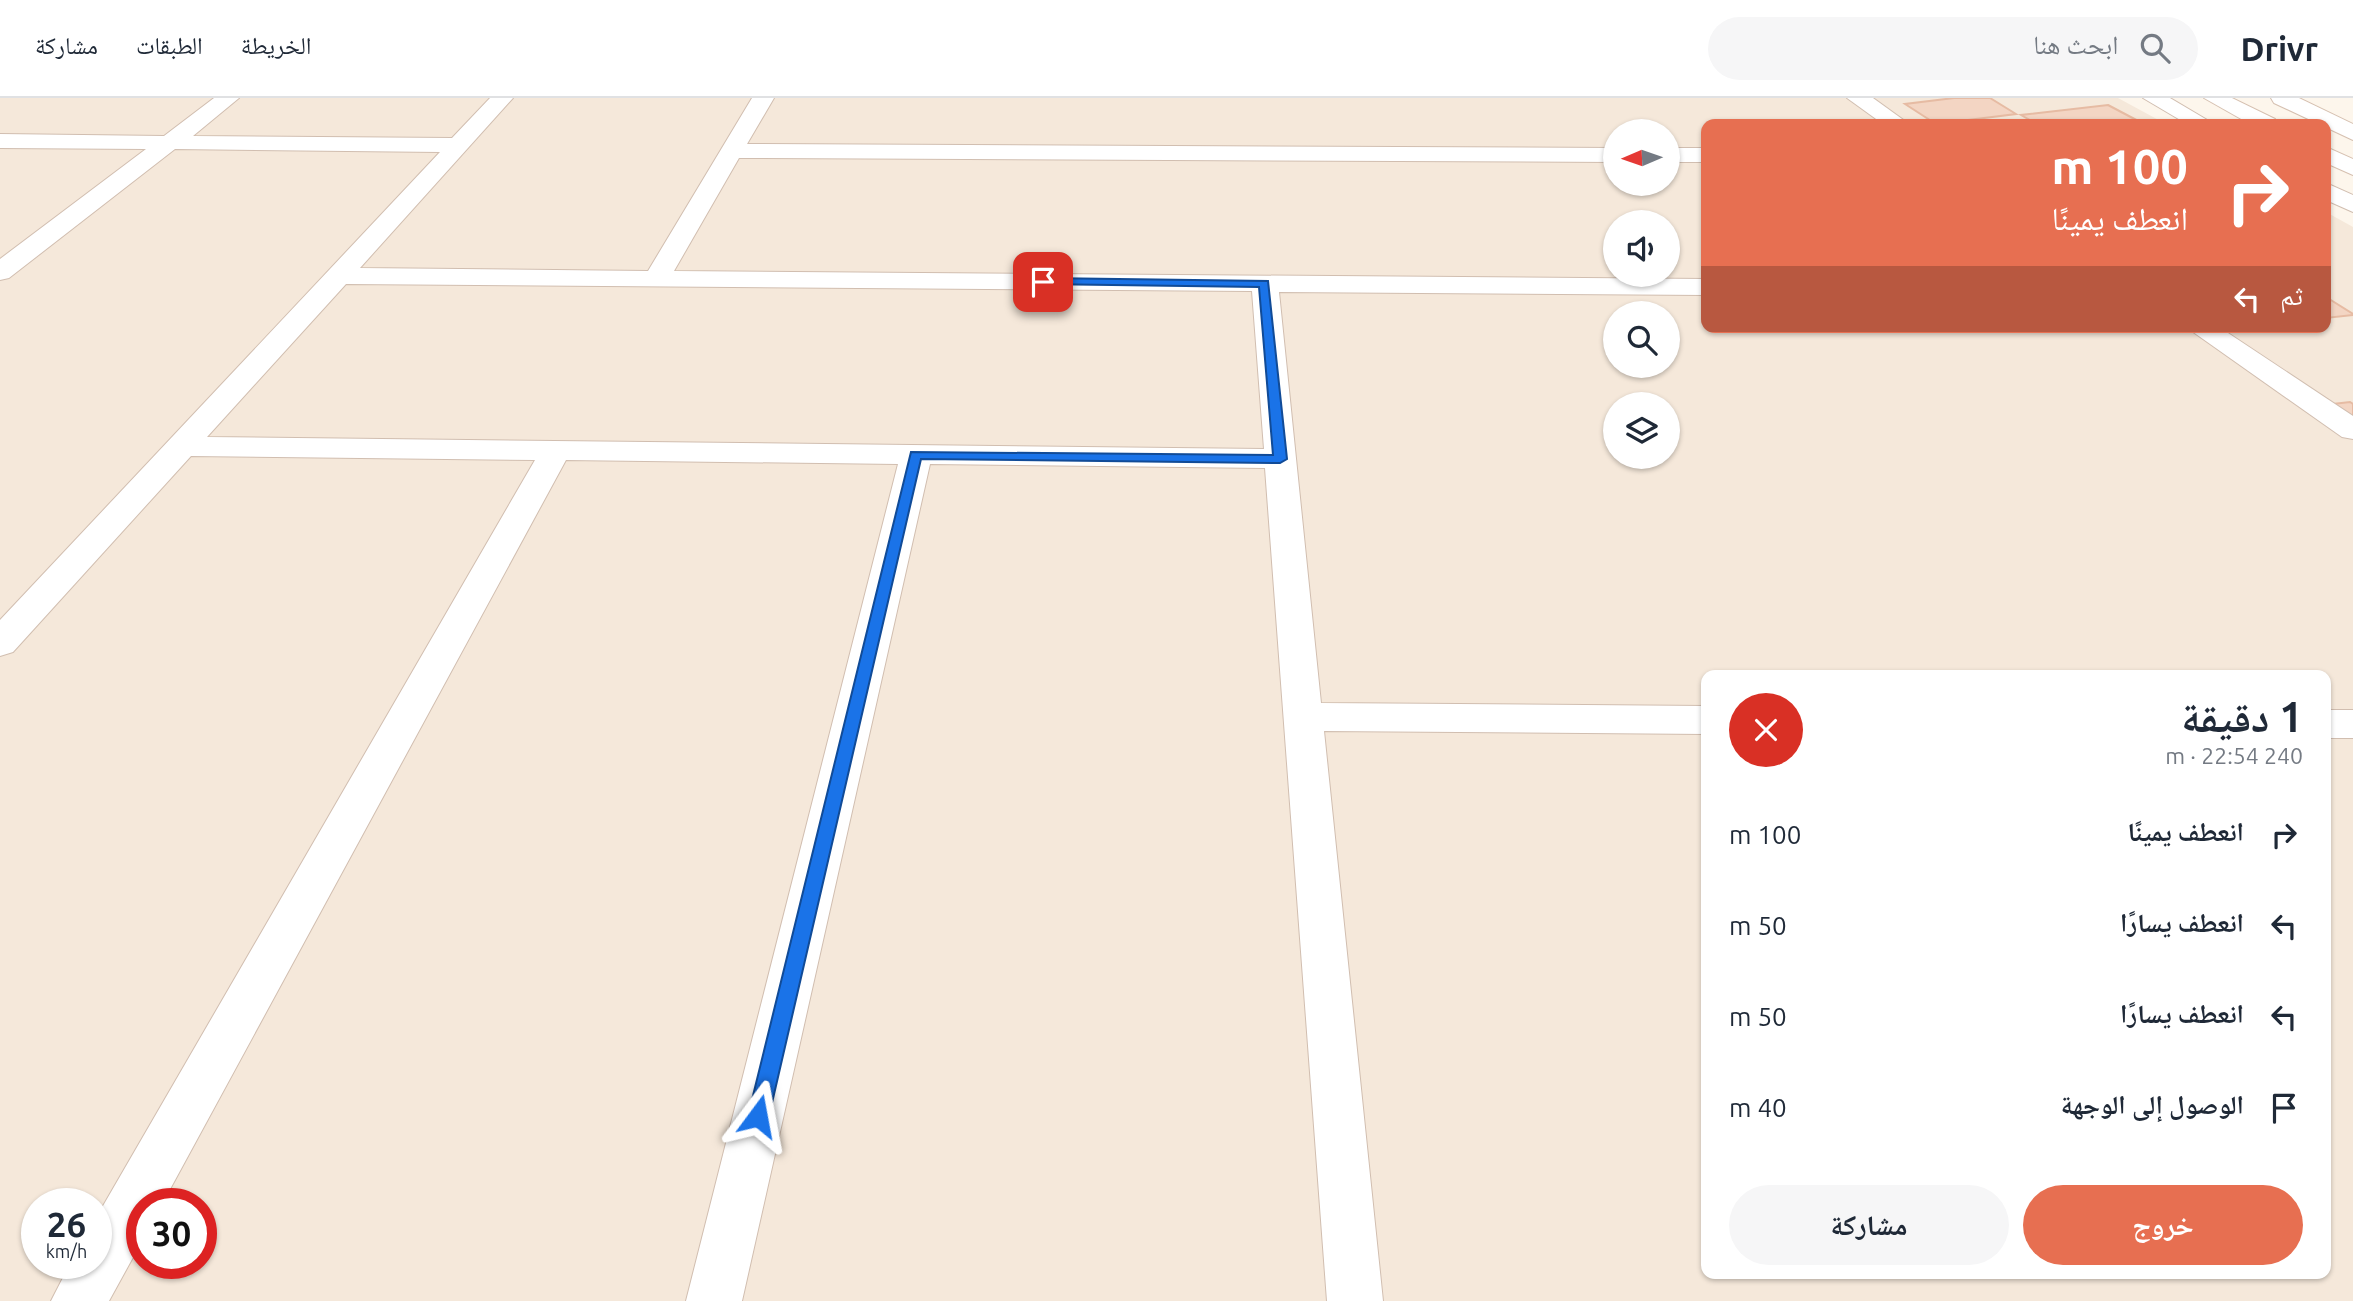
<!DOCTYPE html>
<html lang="ar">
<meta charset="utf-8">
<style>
body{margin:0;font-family:Ubuntu,"Noto Naskh Arabic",sans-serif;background:#f6f6f7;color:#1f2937;direction:rtl;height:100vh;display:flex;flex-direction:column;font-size:26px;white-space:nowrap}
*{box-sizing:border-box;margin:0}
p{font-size:23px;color:#747a83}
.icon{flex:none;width:38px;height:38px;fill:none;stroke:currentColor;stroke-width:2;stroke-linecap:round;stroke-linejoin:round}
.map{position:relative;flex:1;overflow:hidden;direction:ltr}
.drawer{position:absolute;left:1701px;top:572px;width:630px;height:609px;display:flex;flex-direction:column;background:#fff;border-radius:14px;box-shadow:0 2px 5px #0004;direction:rtl}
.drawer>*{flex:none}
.hud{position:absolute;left:1701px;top:21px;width:630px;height:214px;border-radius:14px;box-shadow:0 2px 5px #0004;direction:rtl;background:#e76f51;color:#fff;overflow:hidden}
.needle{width:46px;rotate:268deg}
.tools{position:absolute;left:1603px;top:21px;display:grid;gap:14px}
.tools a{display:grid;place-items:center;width:77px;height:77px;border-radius:50%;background:#fff;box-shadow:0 2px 5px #0004;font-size:35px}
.speed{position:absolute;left:21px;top:1090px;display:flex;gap:14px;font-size:35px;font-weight:700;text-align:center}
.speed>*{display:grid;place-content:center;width:91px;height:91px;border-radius:50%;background:#fff;box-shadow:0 2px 5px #0004;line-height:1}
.speed small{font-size:18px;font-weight:400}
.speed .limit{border:10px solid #d22;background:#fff;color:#111}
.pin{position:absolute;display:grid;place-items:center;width:60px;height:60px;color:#fff;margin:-30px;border-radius:14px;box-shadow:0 4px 10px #0006}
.me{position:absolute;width:77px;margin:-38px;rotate:13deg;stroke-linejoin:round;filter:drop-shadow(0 0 5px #0008)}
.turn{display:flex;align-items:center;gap:24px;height:147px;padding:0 28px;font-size:32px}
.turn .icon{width:91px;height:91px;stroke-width:2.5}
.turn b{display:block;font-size:49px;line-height:60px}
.then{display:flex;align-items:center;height:66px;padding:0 28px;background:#0003;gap:14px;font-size:26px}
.round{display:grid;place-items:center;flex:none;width:74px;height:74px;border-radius:37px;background:#f6f6f7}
.headline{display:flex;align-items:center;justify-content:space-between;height:119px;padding:0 28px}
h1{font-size:42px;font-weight:700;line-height:52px}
.button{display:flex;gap:14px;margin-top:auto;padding:14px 28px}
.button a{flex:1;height:80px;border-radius:42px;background:#e76f51;color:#fff;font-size:28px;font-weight:700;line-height:80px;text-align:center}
.button a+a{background:#f6f6f7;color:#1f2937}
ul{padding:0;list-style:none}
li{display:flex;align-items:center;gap:21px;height:91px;padding:0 28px}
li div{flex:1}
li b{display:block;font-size:26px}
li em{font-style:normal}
header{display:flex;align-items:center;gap:42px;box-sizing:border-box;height:98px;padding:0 35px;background:#fff;border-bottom:2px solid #e0e1e3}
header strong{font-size:33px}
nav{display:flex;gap:38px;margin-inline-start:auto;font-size:24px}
.search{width:490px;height:63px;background:#f6f6f7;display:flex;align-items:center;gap:18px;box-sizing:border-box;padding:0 24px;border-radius:38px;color:#747a83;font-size:26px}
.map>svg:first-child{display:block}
</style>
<header>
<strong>Drivr</strong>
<div class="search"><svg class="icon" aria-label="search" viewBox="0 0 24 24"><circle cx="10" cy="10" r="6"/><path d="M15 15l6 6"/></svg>ابحث هنا</div>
<nav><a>الخريطة</a><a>الطبقات</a><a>مشاركة</a></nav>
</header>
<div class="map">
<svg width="2353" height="1203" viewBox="0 0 2353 1203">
<rect width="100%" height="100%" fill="#fdf6ec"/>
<path fill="#f5e8da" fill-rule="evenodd" d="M0,0h2118l48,26h-460v203h620v-115l27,15v1074h-2353zM1615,33h53v53h-53zM1615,124h53v53h-53zM1615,215h53v53h-53zM1615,306h53v53h-53zM1706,578h620v598h-620zM37,1106h59v60h-59zM142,1106h59v60h-59z"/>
<g fill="#f3d5c3" stroke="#e6bba3" stroke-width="2">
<polygon points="1954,0 1990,0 2016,16 1936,26 1905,6"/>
<polygon points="2108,7 2144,26 2037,26 2021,17"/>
<polygon points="2326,199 2353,216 2353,217 2326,220"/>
<polygon points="2350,304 2353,306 2353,320 2333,306"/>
</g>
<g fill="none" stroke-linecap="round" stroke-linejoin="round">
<defs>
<g id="minor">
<path d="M214,0h25l-46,38 259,2 38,-40h23l-153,170 288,3 104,-173h22l-27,46 868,4v14l-876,-4 -65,113 1032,8v16l-427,-3 42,411 385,3v28l-382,-3 59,570h-56l-62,-833 -335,-4 -188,837h-56l212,-837 -332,-4 -404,744h-20v37l-33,60h-58l19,-37h26v-46l439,-758 -344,-4 -178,196 -13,4v-36l440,-468 -265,-3 -166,129 -9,2v-21l146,-110 -146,-1v-14l164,2zM346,186l906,7 12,158 -1057,-12z"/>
<polygon points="1847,0 1873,0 1909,26 1883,26"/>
<polygon points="2143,0 2170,0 2214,26 2187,26"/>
<rect x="1668" y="50" width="38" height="14"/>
<polygon points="2326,85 2353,97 2353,114 2326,102"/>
<polygon points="2186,229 2219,229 2353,318 2353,341 2342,339"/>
<rect x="2326" y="612" width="27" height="28"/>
</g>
<g id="secondary">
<polygon points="2204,0 2232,0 2275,21 2278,26 2250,26"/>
<polygon points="2271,0 2299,0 2353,26 2353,42 2274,5"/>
<polygon points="2326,49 2353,61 2353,77 2326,65"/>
</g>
</defs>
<use href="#minor" stroke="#d1beb0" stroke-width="2"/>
<use href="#secondary" stroke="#d6c0b0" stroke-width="2"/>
<use href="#minor" fill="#fff" fill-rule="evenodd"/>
<use href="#secondary" fill="#fff" fill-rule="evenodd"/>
</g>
<polygon fill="#1a73e8" stroke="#114b97" stroke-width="2" points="1043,180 1268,183 1287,361 1280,365 921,361 769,1018 766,1025 758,1027 751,1025 748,1018 911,354 1273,357 1259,189 1039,186 1039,181"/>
</svg>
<div class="tools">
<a><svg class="needle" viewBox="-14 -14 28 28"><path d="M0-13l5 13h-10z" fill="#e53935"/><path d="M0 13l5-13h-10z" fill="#747a83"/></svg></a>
<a><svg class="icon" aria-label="sound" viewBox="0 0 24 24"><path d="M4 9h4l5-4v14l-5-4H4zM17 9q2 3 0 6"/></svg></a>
<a><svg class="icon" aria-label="search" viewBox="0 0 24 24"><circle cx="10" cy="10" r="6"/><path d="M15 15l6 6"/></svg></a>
<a><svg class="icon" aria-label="layers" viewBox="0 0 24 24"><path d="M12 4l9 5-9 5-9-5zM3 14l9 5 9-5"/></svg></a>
</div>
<div class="speed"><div>26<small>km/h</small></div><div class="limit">30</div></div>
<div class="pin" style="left:1043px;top:184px;background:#d93025"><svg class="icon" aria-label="arrive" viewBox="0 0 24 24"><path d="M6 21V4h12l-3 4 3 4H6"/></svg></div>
<svg class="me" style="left:758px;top:1018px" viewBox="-20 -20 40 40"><path d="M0-17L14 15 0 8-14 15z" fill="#1a73e8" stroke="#fff" stroke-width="4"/></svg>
<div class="hud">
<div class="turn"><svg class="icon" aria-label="right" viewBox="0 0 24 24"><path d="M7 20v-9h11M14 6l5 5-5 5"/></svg><div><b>100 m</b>انعطف يمينًا</div></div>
<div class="then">ثم<svg class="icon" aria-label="left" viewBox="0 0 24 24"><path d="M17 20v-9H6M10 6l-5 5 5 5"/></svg></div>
</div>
<section class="drawer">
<div class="headline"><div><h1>1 دقيقة</h1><p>240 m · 22:54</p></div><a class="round" style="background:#d93025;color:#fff"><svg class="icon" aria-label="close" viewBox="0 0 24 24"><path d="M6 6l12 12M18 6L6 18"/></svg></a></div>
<ul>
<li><svg class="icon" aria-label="right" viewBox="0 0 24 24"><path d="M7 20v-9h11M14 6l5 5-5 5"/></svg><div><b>انعطف يمينًا</b></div><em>100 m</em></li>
<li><svg class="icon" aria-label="left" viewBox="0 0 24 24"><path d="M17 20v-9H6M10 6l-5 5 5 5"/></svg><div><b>انعطف يسارًا</b></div><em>50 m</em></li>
<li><svg class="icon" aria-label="left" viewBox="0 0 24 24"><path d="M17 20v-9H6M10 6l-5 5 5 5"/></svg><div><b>انعطف يسارًا</b></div><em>50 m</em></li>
<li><svg class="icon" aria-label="arrive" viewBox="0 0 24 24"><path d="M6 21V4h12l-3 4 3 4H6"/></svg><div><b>الوصول إلى الوجهة</b></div><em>40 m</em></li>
</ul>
<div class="button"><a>خروج</a><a>مشاركة</a></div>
</section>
</div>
